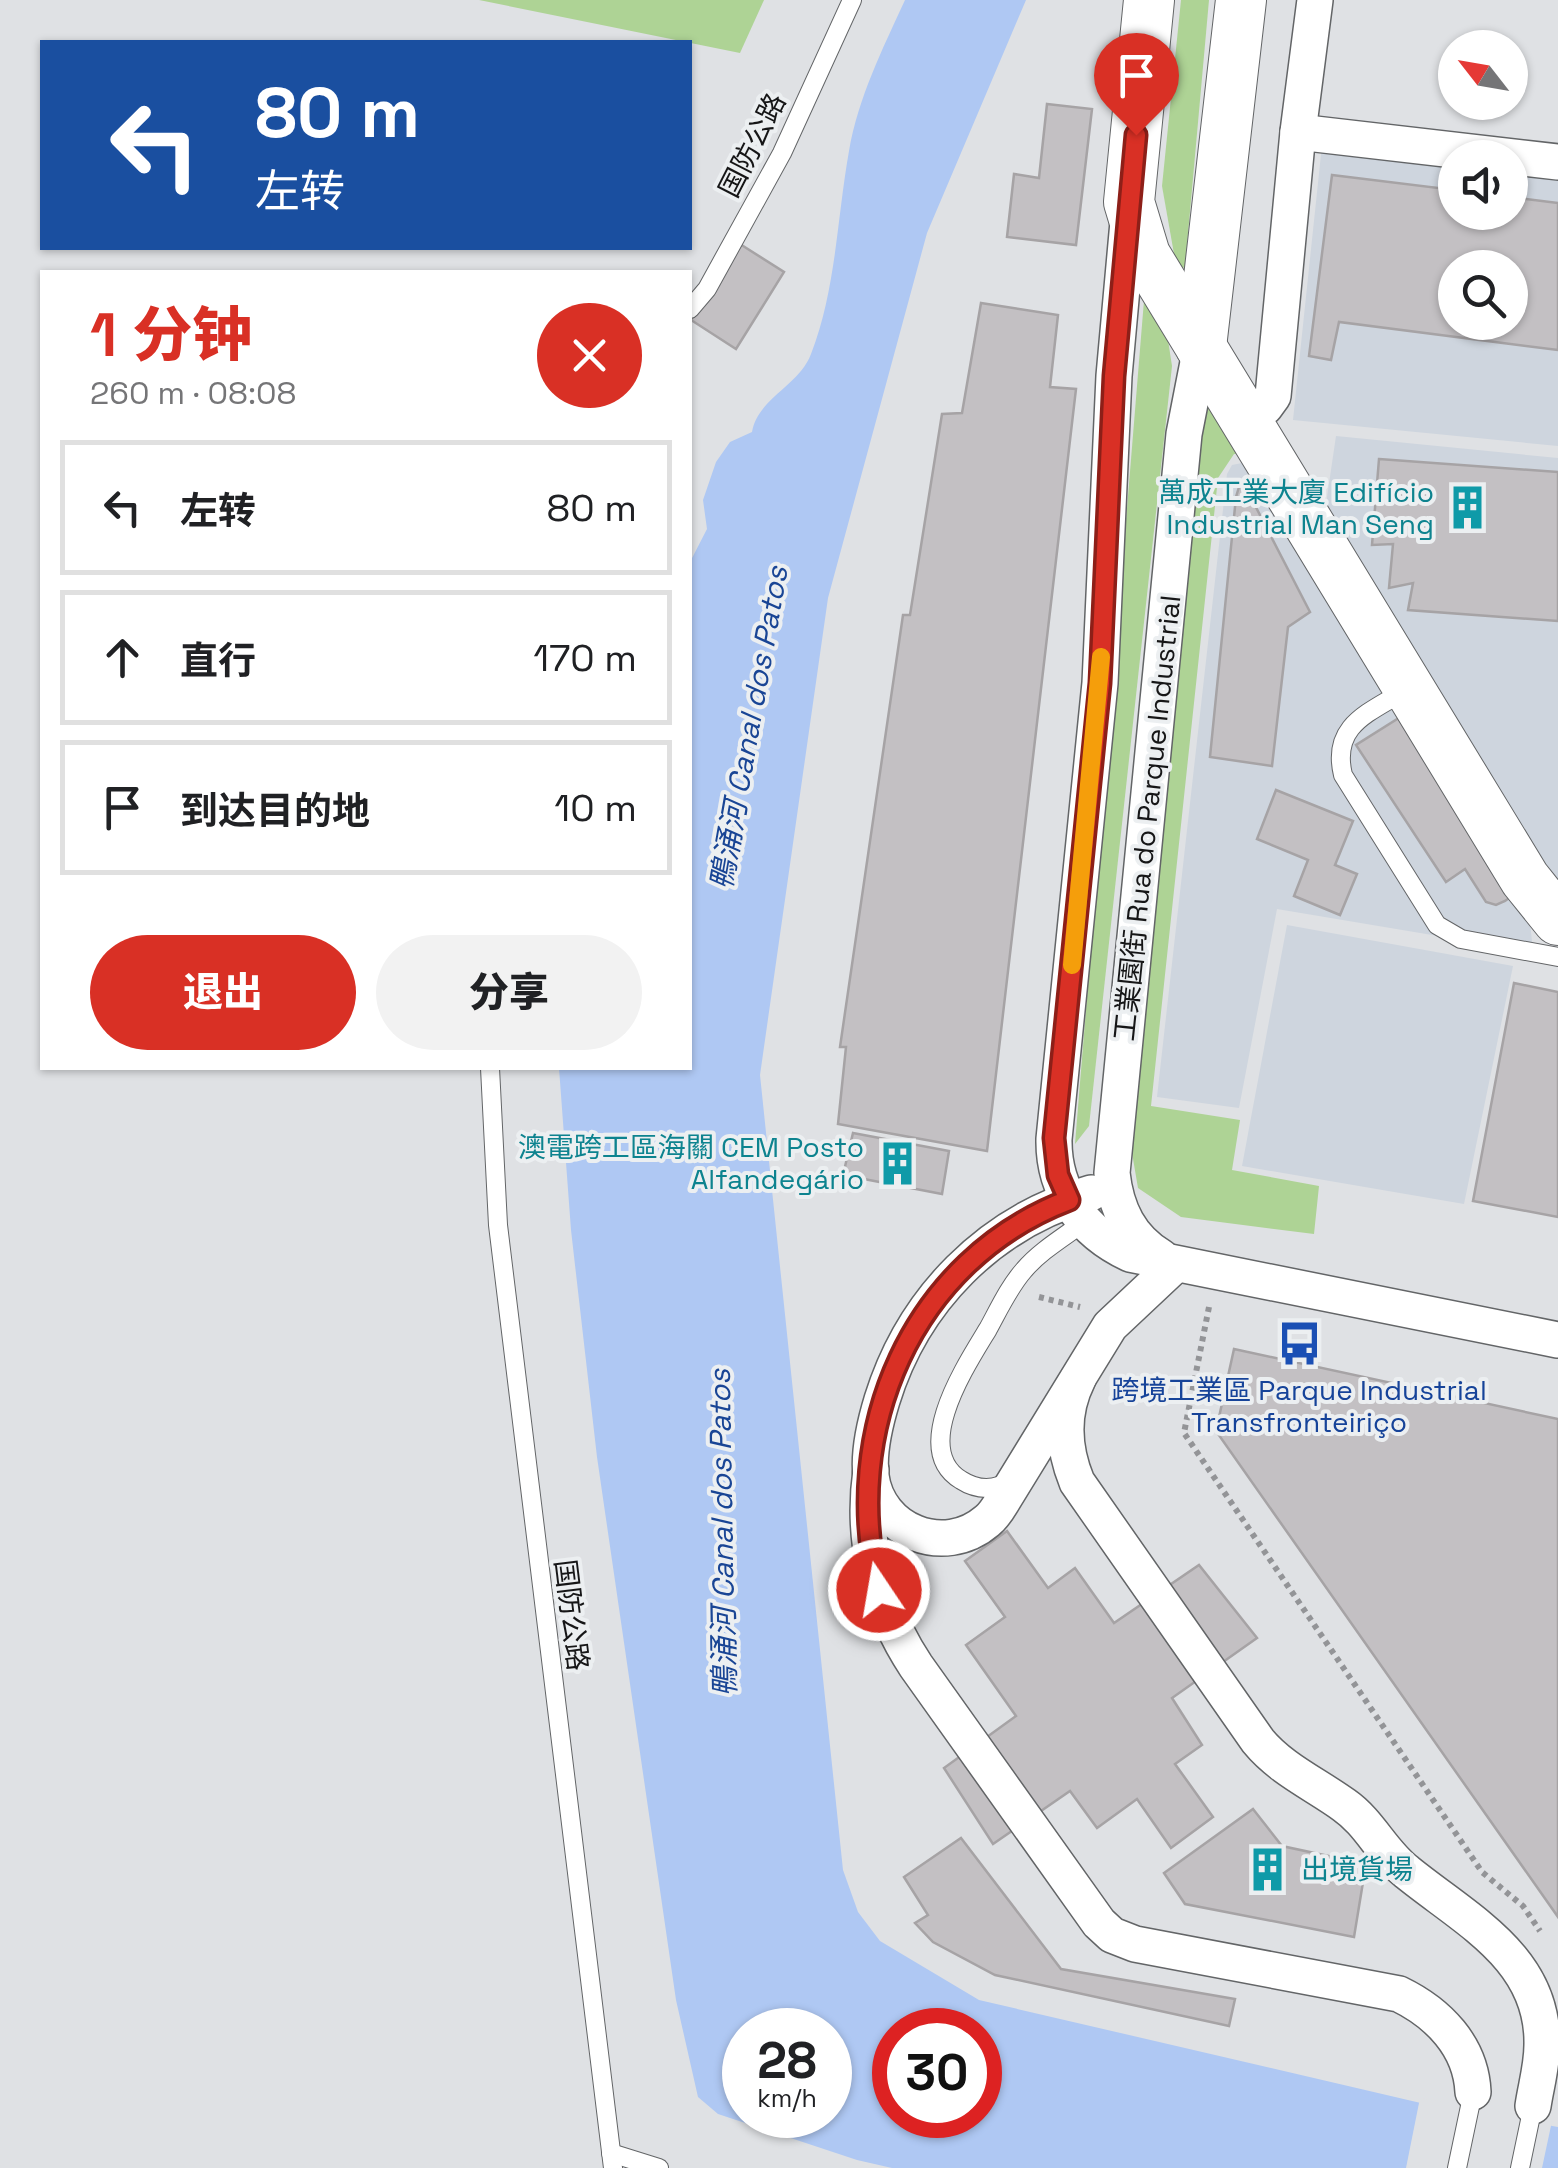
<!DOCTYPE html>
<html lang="zh">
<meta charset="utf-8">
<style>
body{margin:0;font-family:"Space Grotesk","Noto Sans SC",sans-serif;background:#f2f2f2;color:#202124;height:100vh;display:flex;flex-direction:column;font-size:38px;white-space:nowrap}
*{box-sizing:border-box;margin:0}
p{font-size:32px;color:#757577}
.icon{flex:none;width:55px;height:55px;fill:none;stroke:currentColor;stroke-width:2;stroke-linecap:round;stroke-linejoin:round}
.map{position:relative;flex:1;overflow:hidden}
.drawer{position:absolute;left:40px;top:270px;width:652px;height:800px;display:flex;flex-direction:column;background:#fff;border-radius:0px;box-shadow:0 2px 8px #0004}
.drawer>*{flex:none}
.hud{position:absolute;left:40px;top:40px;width:652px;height:210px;border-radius:0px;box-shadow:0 2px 8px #0004;background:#1a4fa0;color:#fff;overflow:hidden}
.needle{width:65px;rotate:301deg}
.tools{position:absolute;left:1438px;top:30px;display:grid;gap:20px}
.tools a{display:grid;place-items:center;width:90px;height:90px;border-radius:50%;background:#fff;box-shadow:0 2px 8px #0004;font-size:50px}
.speed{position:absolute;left:722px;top:2008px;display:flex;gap:20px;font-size:50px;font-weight:700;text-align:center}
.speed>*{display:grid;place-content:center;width:130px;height:130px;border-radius:50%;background:#fff;box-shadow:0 2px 8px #0004;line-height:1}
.speed small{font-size:25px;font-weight:400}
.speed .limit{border:15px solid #d22;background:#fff;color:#111}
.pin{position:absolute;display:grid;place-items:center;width:85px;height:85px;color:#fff;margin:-102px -42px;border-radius:50% 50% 50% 0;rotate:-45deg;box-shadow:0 0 10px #0007}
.pin .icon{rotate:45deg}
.me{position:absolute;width:110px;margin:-55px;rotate:348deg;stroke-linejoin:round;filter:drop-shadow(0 0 8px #0008)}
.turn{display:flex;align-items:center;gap:35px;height:210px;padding:0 50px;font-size:45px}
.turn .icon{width:130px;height:130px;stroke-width:2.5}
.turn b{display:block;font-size:70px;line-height:85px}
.round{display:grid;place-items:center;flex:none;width:105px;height:105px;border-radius:52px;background:#f2f2f2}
.overview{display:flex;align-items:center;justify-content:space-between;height:170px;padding:0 50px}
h1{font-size:60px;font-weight:800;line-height:75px;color:#d93025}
.cta{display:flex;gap:20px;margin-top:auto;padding:20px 50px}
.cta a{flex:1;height:115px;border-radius:60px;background:#d93025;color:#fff;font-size:40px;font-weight:800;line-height:115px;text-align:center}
.cta a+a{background:#f2f2f2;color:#202124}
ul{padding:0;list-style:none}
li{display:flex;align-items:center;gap:30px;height:135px;margin:0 20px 15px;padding:0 30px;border:5px solid #e0e0e0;border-radius:0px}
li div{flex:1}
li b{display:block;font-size:38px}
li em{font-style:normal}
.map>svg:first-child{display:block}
</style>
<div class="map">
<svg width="1558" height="2168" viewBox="0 0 1558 2168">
<rect width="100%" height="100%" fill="#dfe1e4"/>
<g fill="#ced5de" fill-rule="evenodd">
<path d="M1322,145l133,14v53h55v-47l48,5v276l-265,-26zM1455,268h55v54h-55z"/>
<polygon points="1336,436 1558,458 1558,899 1322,531"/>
<polygon points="1242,463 1254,468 1529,911 1533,952 1277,909 1239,1108 1157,1097 1227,474 1232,465"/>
<polygon points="1287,925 1513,966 1464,1204 1242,1166"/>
</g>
<g fill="#aed395">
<polygon points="479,0 764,0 740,53"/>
<polygon points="1181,0 1209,0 1185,267 1180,269 1176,265 1162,186"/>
<polygon points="1146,276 1168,340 1172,366 1089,1126 1075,1144"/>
<polygon points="1211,396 1254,454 1234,454 1218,478 1151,1106 1240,1120 1232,1170 1319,1186 1314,1234 1181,1217 1138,1188 1132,1153 1199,445"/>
</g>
<path fill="#afc8f3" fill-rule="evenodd" d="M905,0h121l-99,233 -99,365 -68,477 83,795 15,42 22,29 99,59 446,104 133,23v41h-666l-35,-8 -139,-46 -20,-17 -22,-97 -79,-543 -26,-227 -12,-162h131v-506l17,-33 -4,-29 13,-38 14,-20 22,-10c6,-34 47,-46 59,-78 25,-64 26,-136 38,-203 9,-53 34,-103 56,-151zM745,2030h85v85h-85zM895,2030h85v85h-85z"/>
<polygon fill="#dfe1e4" points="1420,2098 1552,2121 1542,2168 1406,2168"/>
<g fill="#c3c0c3" stroke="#a6a3a5" stroke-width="2.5" fill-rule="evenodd">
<polygon points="1047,104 1092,109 1076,245 1007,237 1014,174 1039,178"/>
<path d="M1332,175l123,15v22h55v-15l48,6v147l-219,-28 -8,38 -22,-4zM1455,268h55v54h-55z"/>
<polygon points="740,244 784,272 736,349 691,320"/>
<polygon points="981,303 1058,315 1050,387 1076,389 987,1151 838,1124 846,1047 840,1047 903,615 910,615 942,414 962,413"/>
<polygon points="1379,459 1558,472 1558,621 1408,610 1413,583 1389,588 1393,544 1372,545"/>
<polygon points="1245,486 1310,612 1288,627 1272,766 1210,757 1236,497 1239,487"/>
<polygon points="1402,716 1515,894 1505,901 1496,905 1486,902 1465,869 1446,882 1356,745"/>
<polygon points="1276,790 1353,821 1335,865 1357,874 1340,915 1294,896 1308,860 1257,839"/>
<polygon points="1514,983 1558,992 1558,1217 1473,1201"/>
<polygon points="853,1133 949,1151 942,1194 843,1175"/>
<polygon points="1234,1349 1558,1419 1558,1917 1216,1431"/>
<polygon points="1007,1531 1048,1588 1075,1568 1114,1623 1199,1565 1257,1638 1172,1698 1202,1745 1175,1764 1213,1817 1171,1848 1137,1799 1097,1828 1070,1791 993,1844 944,1768 1016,1716 966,1645 1005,1617 965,1561"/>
<polygon points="1253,1809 1282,1846 1366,1864 1354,1937 1185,1904 1164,1873"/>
<polygon points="961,1838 1061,1969 1235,1999 1229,2026 995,1975 933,1942 915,1923 928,1915 904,1877"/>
</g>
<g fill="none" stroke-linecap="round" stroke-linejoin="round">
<defs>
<g id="service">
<polyline points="690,309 707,289 782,153 852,0"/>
<path d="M1404,691c-35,22 -73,34 -61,84l94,150 24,14 97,18"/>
<polyline points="490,1068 498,1225 613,2168"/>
<path d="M1012,1480c-16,10 -34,11 -51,0 -51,-31 6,-116 27,-151 11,-20 21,-42 36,-59 16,-19 40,-33 60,-48"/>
<polyline points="611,2153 659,2168"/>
<polyline points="1457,2168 1473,2092"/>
<polyline points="1520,2168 1533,2106"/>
</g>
<g id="minor">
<polyline points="1298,132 1558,162"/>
<path d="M1128,222l-14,154 -14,307 -46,456c-1,52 29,93 76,115l428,86"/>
<polyline points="1245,419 1265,407 1273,396 1298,132 1315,0"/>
<path d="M1091,1193c-102,29 -178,107 -209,207 -7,23 -14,52 -11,76 7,55 73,82 116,45 8,-6 13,-16 18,-24l105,-171 66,-62"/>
<path d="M1161,1257c-31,-19 -45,-47 -49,-84l72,-739 17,-87"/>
<path d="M1078,1379c-17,34 -15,69 -1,103l181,259c23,28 57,43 86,64 26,18 38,48 63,67 59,48 137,86 135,173 0,21 -6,41 -9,61"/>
<path d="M871,1470c-10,70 6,137 45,196l183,257 13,12 23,9 264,50c39,19 72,52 74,98"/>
</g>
<g id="secondary">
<polyline points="1149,0 1129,202 1145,255 1525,879 1558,920"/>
<polyline points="1201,347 1241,0"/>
</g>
</defs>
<use href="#service" stroke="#636567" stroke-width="20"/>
<use href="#minor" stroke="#636567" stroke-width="38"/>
<use href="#secondary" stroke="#636567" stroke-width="52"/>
<g stroke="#939497" stroke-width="6" stroke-dasharray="5 5" stroke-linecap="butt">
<polyline points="1039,1297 1080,1307"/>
<polyline points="1209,1307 1184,1433 1482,1872 1523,1906 1540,1931"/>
</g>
<use href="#service" stroke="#fff" stroke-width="18"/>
<use href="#minor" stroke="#fff" stroke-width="35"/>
<use href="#secondary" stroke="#fff" stroke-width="50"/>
</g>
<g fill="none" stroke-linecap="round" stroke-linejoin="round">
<defs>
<path id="route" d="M879,1590c-40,-158 32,-330 190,-390l-11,-25 -4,-37 46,-455 14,-307 22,-241"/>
</defs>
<use href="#route" stroke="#8d1f18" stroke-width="25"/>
<use href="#route" stroke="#d93025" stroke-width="18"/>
<polyline stroke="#f59e0b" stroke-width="18" points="1072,965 1101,657"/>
</g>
<defs>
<symbol id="building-bare" viewBox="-9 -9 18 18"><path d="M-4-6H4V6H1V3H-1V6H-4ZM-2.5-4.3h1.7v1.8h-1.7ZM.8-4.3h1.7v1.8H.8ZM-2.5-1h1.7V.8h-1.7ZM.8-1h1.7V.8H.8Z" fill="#0f9aa8" stroke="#eceff1" stroke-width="2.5" paint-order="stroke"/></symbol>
<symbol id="bus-bare" viewBox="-9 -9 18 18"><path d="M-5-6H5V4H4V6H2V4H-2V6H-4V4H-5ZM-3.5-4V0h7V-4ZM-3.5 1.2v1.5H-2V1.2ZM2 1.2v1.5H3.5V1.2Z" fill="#1a4fb4" stroke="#eceff1" stroke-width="2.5" paint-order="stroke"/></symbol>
</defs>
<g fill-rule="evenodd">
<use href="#building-bare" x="1436" y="476" width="63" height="63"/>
<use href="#building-bare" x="866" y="1132" width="63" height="63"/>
<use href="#bus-bare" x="1268" y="1312" width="63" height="63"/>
<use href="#building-bare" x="1236" y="1838" width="63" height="63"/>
</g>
<g text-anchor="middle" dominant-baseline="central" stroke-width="8" stroke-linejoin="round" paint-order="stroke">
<g font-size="28" fill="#161617" stroke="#eceff1">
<text transform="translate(752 145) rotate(-63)">国防公路</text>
<text transform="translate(1147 818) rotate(-84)">工業園街 Rua do Parque Industrial</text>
<text transform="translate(572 1615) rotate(83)">国防公路</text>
</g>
<g font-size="28" fill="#0d838f" stroke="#eceff1" text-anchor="end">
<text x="1434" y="492">萬成工業大廈 Edifício<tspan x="1434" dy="32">Industrial Man Seng</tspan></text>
<text x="864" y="1147">澳電跨工區海關 CEM Posto<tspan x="864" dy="32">Alfandegário</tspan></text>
<text x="1301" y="1869" text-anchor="start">出境貨場</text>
</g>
<g font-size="28" fill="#164399" stroke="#eceff1">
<text x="1299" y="1390">跨境工業區 Parque Industrial<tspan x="1299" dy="32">Transfronteiriço</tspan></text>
</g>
<g font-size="30" font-style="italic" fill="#194595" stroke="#eceff1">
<text transform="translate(749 728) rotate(-80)">鴨涌河 Canal dos Patos</text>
<text transform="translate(722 1533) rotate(-91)">鴨涌河 Canal dos Patos</text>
</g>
</g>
</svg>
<div class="tools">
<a><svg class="needle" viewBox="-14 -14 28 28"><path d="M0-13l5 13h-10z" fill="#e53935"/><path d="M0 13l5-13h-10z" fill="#757577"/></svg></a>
<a><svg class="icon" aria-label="sound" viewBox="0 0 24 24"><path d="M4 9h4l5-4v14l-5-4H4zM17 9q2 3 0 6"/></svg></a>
<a><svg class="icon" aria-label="search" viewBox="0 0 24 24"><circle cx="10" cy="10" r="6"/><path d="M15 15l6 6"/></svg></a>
</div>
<div class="speed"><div>28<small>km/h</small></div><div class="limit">30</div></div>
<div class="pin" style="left:1136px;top:135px;background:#d93025"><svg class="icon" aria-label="arrive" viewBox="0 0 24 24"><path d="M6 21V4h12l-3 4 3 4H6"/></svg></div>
<svg class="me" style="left:879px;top:1590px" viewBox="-20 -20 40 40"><circle r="17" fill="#d93025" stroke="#fff" stroke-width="3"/><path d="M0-11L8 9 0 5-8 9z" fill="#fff"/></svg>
<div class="hud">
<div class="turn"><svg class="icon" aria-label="left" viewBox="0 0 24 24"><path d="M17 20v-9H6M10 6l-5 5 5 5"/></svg><div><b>80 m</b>左转</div></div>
</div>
<section class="drawer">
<div class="overview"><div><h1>1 分钟</h1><p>260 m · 08:08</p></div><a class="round" style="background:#d93025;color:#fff"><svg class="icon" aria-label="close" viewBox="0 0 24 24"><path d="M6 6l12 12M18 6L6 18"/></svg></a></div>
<ul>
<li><svg class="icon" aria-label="left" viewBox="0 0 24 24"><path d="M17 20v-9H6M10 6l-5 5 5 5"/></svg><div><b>左转</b></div><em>80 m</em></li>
<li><svg class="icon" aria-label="ahead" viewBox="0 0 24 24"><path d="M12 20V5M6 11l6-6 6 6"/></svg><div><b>直行</b></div><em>170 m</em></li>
<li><svg class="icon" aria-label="arrive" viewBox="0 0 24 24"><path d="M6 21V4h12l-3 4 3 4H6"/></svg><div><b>到达目的地</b></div><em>10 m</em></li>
</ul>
<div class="cta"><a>退出</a><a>分享</a></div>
</section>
</div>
